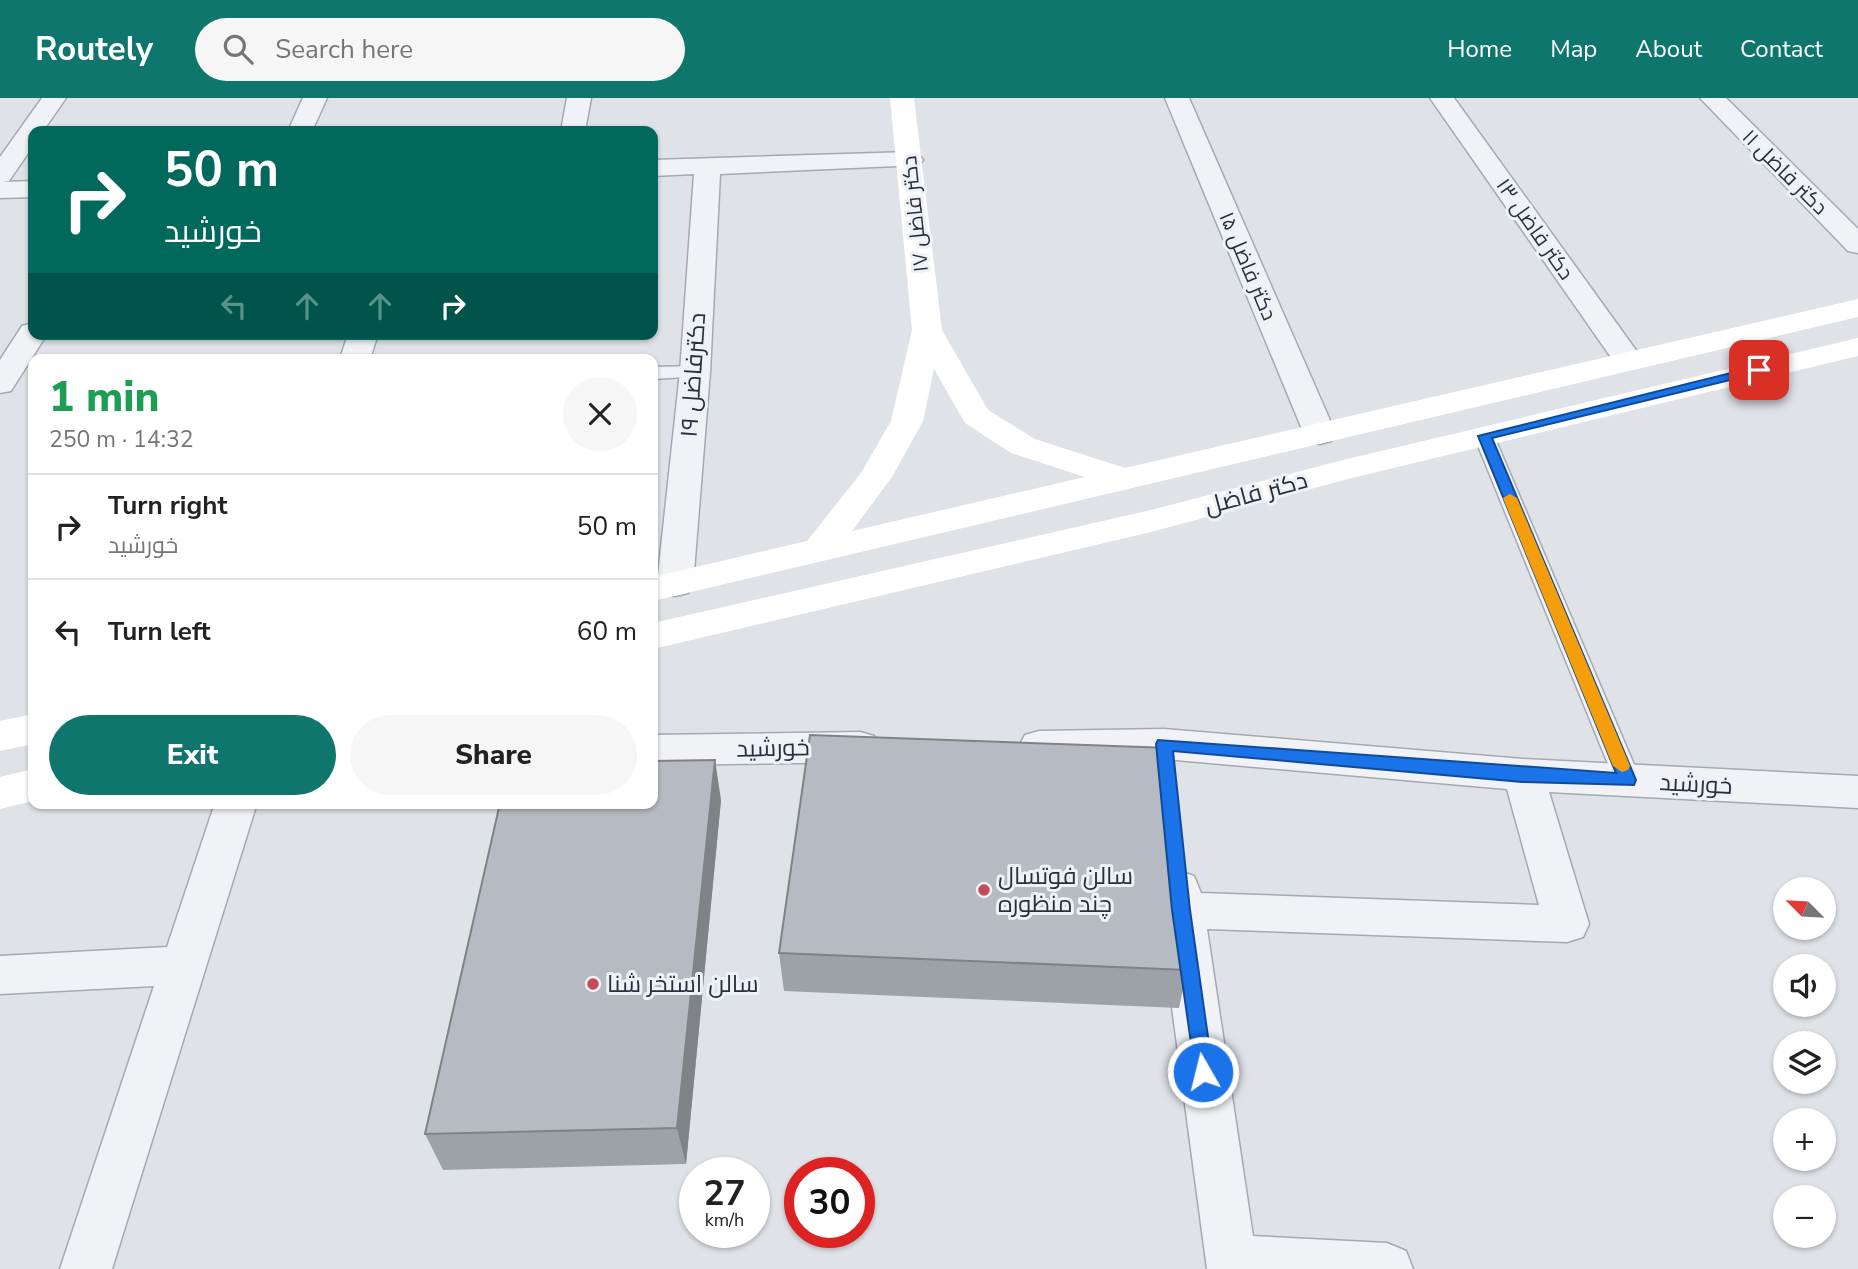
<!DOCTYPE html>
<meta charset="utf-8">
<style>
body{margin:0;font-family:"Nunito Sans",Cairo,sans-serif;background:#f6f6f6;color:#222;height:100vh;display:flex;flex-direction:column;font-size:26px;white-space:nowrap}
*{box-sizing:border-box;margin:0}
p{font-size:23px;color:#767676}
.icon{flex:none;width:38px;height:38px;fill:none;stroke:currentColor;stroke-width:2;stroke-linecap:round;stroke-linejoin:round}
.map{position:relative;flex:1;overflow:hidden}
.side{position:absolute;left:28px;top:256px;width:630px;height:455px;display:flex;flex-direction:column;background:#fff;border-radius:14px;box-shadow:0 2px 5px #0004}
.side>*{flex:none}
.banner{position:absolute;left:28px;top:28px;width:630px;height:214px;border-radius:14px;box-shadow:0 2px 5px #0004;background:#00695c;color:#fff;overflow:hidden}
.needle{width:46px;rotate:294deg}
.tools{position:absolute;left:1773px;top:779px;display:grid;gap:14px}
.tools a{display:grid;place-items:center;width:63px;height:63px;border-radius:50%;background:#fff;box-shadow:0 2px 5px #0004;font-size:35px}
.speed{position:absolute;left:679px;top:1059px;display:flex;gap:14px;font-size:35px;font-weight:700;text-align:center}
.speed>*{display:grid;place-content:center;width:91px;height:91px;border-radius:50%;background:#fff;box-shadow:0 2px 5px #0004;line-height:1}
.speed small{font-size:18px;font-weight:400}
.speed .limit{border:10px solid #d22;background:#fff;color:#111}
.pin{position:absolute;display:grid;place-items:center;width:60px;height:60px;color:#fff;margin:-30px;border-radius:14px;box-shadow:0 4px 10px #0006}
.me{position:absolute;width:77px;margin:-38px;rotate:352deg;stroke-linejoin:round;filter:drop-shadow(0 0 5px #0008)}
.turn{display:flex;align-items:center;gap:24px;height:147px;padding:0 21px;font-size:32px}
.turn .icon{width:91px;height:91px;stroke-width:2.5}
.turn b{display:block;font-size:49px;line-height:60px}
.lanes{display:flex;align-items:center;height:66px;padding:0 21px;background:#0003;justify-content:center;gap:35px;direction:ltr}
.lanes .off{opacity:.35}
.round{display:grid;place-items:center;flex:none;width:74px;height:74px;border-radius:37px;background:#f6f6f6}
.overview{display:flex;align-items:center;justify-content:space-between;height:119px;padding:0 21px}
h1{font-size:42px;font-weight:800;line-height:52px;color:#1e9e55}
.primary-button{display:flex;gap:14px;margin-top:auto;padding:14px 21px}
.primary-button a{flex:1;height:80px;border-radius:42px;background:#0f766e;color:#fff;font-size:28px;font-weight:800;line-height:80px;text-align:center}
.primary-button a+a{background:#f6f6f6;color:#222}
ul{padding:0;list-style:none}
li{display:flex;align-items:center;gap:21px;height:105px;padding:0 21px;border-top:2px solid #e0e0e0}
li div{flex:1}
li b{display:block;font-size:26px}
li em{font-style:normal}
header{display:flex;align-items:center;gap:42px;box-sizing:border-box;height:98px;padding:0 35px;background:#0f766e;color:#fff}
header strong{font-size:33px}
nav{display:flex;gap:38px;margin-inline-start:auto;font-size:24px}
.search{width:490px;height:63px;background:#f6f6f6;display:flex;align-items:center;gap:18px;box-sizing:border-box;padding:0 24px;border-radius:38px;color:#767676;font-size:26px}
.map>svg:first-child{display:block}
</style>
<header>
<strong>Routely</strong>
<div class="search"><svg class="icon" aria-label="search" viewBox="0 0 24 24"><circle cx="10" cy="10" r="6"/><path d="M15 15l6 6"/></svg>Search here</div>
<nav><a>Home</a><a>Map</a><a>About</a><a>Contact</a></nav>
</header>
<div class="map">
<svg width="1858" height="1171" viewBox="0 0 1858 1171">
<rect width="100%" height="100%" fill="#dfe2e7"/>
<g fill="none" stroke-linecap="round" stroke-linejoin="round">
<defs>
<g id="lane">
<polygon points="695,268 702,270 705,274 702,278 653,281 653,269"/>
<polygon points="1484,332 1494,338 1641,683 1637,690 1628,693 1619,690 1615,683 1474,338"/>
</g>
<g id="street">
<polygon points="42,0 66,0 43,33 33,33 33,48 9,83 3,84 33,83 33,99 0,100 0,59"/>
<polygon points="303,0 327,0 312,33 288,33"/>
<polygon points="567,0 591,0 585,33 561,33"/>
<polygon points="1165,0 1189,0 1336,336 1331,343 1320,346 1309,343 1304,336"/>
<polygon points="1430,0 1454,0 1643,262 1639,268 1628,271 1617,268"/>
<polygon points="1700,0 1726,0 1858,131 1858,155 1848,153"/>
<polygon points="910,54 919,57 923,62 919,67 720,76 710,274 693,486 688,495 675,498 662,495 657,486 680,274 694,76 653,78 653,62"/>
<polygon points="33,225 33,236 47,236 11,293 0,295 0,262 22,228"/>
<polygon points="348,236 378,236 370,261 340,261"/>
<polygon points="1164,631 1523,661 1858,678 1858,710 1549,694 1589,826 1583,839 1567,844 1207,831 1253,1138 1387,1145 1406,1153 1413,1171 1207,1171 1159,812 1157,791 1164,778 1179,773 1194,778 1201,795 1539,807 1507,691 1164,661 1039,663 1025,659 1019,648 1025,637 1039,633"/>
<polygon points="860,634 874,638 880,649 874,660 860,664 653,667 653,637"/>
<polygon points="215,705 257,705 112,1171 60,1171 154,888 0,896 0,858 167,849"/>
</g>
</defs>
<use href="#lane" stroke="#a5a9b1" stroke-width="3"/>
<use href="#street" stroke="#a5a9b1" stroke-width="3"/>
<use href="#lane" fill="#f1f2f5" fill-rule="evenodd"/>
<use href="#street" fill="#f1f2f5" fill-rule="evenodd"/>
<g fill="#fff" fill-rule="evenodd">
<path d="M890,0h24l28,232 46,80 47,29 90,29 733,-169v18l-1205,284v-24l154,-36 54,-68 30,-52 21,-91zM934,271l31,54 46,30 74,24 -233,54 40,-54 31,-56z"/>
<polygon points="1858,240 1858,258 1348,381 1151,434 653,551 653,525 1151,412 1343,362"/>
<polygon points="33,616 33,646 0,653 0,623"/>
<polygon points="33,671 33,703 0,711 0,679"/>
</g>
</g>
<g fill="#9da1a8">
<polygon points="721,702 686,1066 443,1072 425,1036"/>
<polygon points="779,855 1187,872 1179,910 784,893"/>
</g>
<polygon fill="#7f8388" points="715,662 721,702 686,1066 677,1030"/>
<g fill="#b6bbc3" stroke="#7f8388" stroke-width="2">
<polygon points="810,637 1170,650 1187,872 779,855"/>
<polygon points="715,662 677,1030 425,1036 500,705 653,705 653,663"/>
</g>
<polygon fill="#1a73e8" stroke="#114b97" stroke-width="2" points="1759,268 1763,269 1763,274 1492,340 1636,682 1634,687 1522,684 1173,653 1190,812 1213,974 1211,980 1203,983 1196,980 1172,812 1156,646 1158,642 1616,675 1478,338"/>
<polygon fill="#f59e0b" points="1510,396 1517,400 1630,668 1628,672 1622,674 1613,668 1503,400"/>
<g fill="#c34c5c" stroke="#eef1f5" stroke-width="2.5">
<circle cx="984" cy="792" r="7"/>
<circle cx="593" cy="886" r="7"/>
</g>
<g text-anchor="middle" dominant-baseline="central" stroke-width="6" stroke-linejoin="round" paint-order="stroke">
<g font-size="21" fill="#29303d" stroke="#eef1f5">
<text transform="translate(1785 74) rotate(45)">دکتر فاضل ۱۱</text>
<text transform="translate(915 116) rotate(-96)">دکتر فاضل ۱۷</text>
<text transform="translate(1535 131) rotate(55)">دکتر فاضل ۱۳</text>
<text transform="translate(1248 168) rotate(67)">دکتر فاضل ۱۵</text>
</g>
<g font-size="24" fill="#29303d" stroke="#eef1f5">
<text transform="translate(693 277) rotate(-86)">دکترفاضل ۱۹</text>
<text transform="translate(1256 395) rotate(-15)">دکتر فاضل</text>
<text transform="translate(773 650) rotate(-1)">خورشید</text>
<text transform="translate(1696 686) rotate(3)">خورشید</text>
</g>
<g font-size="24" fill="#29303d" stroke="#eef1f5" text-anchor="start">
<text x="998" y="778">سالن فوتسال<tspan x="998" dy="28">چند منظوره</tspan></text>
<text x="607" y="886">سالن استخر شنا</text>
</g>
</g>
</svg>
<div class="tools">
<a><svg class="needle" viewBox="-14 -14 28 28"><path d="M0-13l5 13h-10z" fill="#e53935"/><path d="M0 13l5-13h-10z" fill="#767676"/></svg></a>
<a><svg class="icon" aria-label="sound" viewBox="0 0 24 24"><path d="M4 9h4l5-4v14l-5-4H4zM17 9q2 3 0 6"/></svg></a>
<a><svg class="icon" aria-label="layers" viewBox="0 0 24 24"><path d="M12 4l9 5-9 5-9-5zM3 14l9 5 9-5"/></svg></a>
<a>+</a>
<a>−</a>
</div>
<div class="speed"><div>27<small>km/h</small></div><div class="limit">30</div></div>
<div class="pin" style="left:1759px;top:272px;background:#d93025"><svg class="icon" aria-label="arrive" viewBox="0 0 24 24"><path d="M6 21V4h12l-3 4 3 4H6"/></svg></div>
<svg class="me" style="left:1203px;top:974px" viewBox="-20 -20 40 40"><circle r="17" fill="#1a73e8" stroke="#fff" stroke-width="3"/><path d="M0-11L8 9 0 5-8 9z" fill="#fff"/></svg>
<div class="banner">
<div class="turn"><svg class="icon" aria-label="right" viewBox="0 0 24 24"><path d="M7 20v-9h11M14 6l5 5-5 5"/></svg><div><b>50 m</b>خورشید</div></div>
<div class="lanes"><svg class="icon off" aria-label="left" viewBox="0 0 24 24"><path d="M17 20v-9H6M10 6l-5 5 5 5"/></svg><svg class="icon off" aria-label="ahead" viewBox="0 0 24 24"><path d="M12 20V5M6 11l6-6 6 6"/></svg><svg class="icon off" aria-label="ahead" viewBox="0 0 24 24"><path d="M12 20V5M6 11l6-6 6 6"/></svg><svg class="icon" aria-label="right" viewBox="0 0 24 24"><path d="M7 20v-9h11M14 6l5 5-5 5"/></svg></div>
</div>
<section class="side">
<div class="overview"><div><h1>1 min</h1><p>250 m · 14:32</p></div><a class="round"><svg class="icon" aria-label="close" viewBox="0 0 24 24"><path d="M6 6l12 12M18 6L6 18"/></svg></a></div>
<ul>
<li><svg class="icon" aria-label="right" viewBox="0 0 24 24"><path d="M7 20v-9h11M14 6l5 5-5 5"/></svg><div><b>Turn right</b><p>خورشید</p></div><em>50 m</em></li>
<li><svg class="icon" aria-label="left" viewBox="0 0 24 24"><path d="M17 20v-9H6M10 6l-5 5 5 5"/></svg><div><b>Turn left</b></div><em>60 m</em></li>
</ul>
<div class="primary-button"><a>Exit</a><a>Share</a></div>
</section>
</div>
